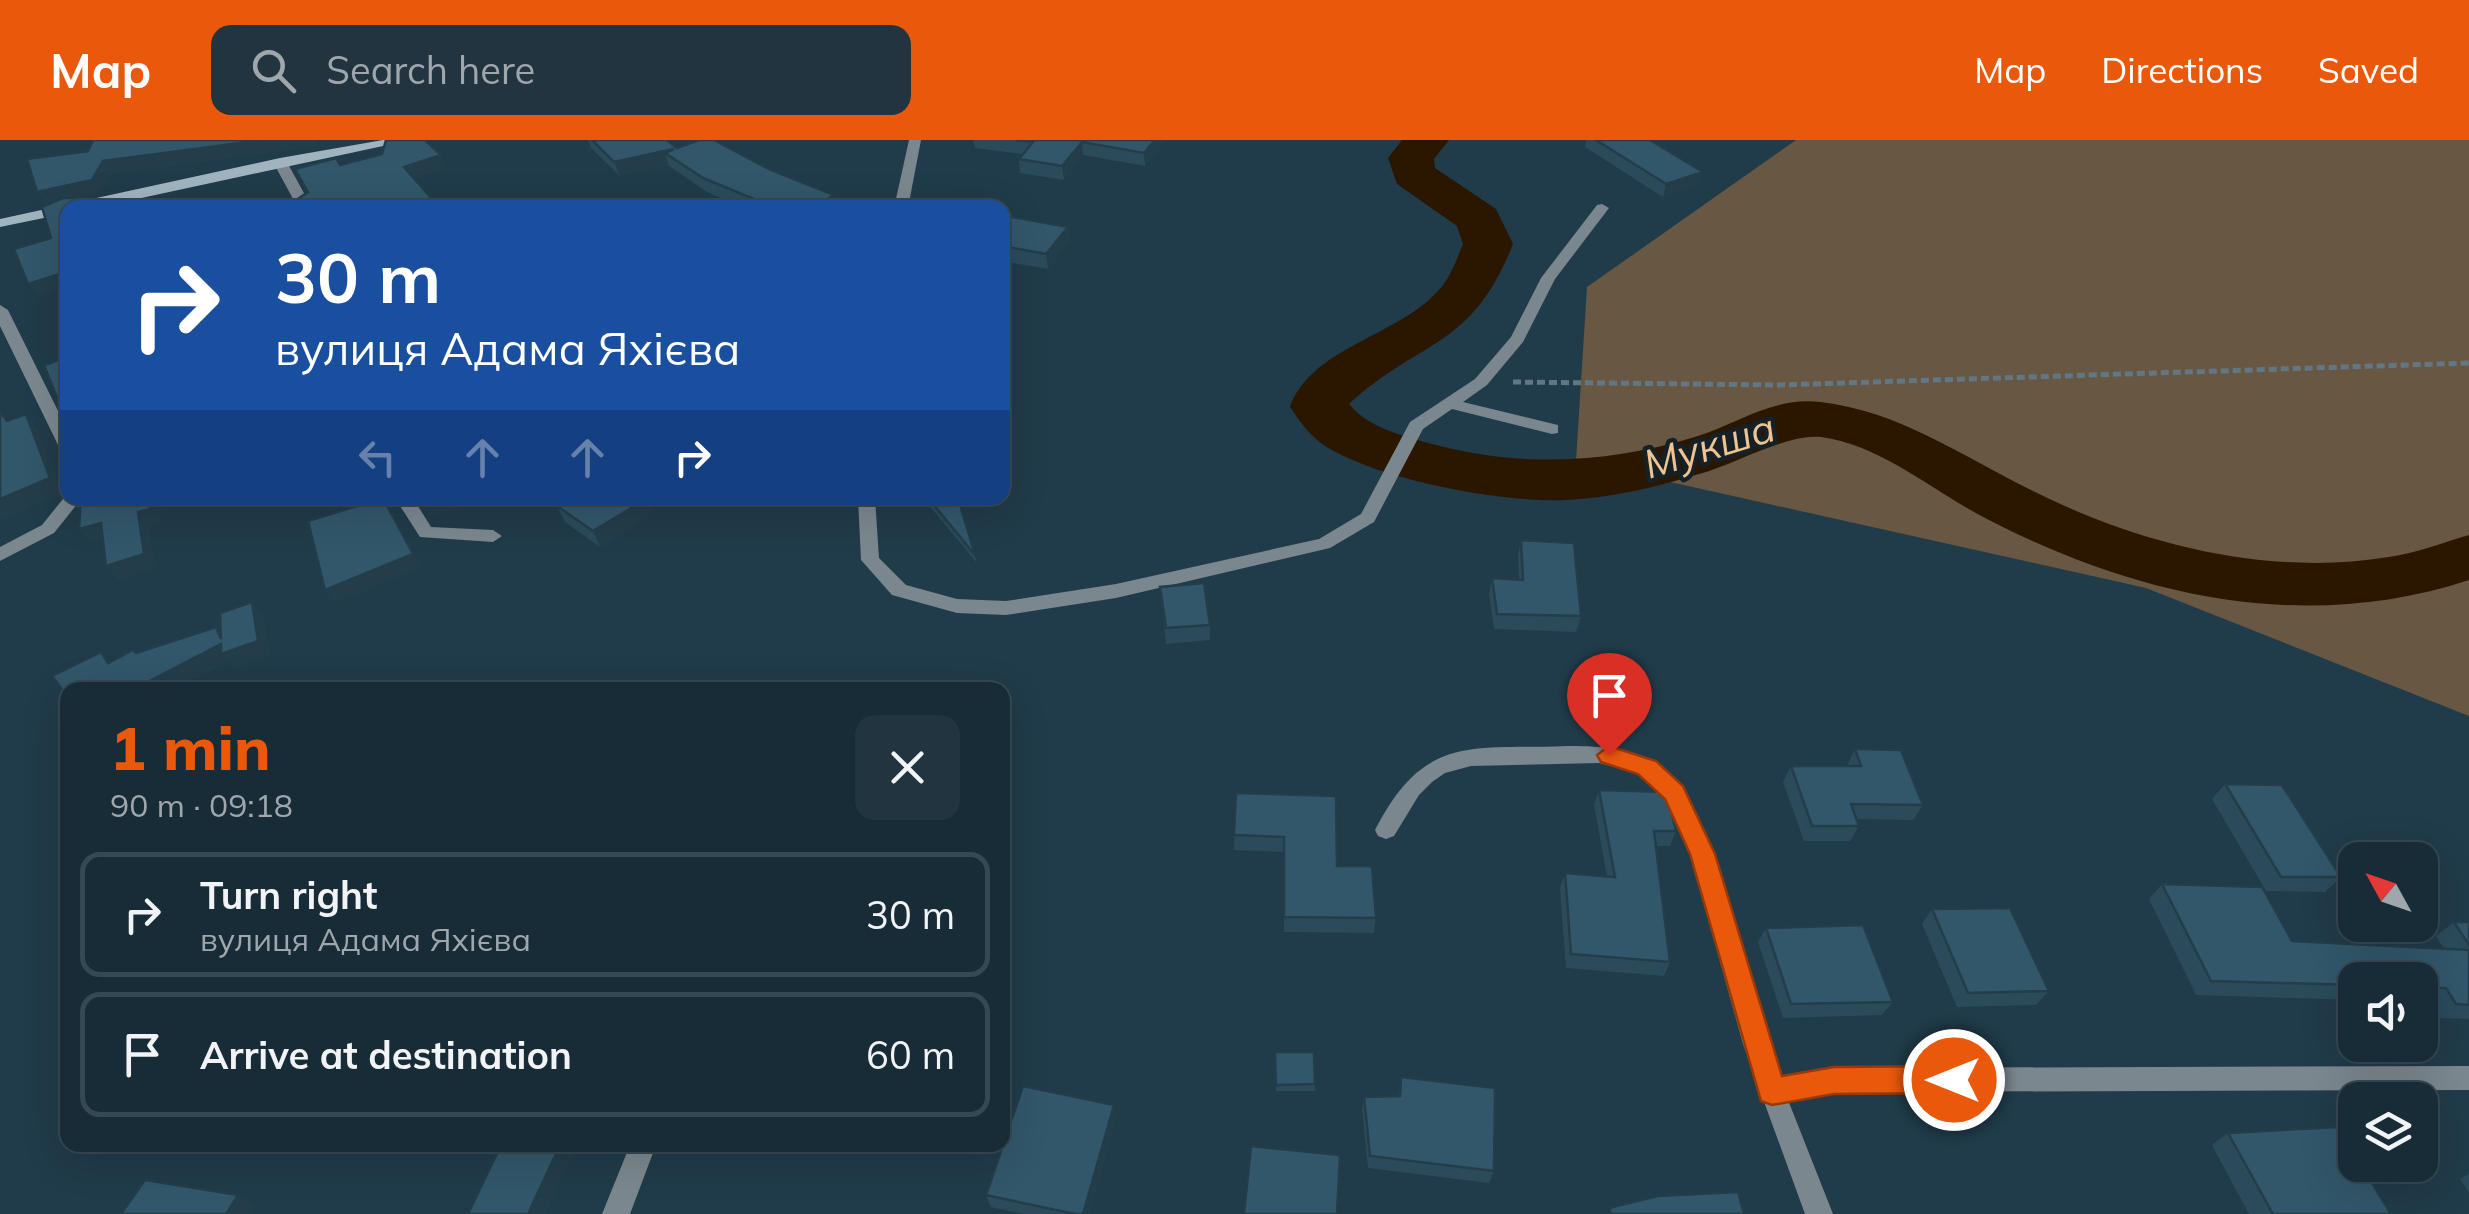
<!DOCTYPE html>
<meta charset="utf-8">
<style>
body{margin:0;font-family:Mulish,sans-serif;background:#21343f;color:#f1f3f6;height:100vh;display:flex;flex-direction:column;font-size:38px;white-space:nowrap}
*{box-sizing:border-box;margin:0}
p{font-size:32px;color:#9fa7ad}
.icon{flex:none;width:55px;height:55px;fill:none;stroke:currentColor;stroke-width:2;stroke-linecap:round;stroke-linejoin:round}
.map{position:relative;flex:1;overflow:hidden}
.side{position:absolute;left:60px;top:542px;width:950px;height:470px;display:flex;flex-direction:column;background:#182c37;border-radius:20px;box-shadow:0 10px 40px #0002,0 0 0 2px #364852}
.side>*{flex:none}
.top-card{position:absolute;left:60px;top:60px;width:950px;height:305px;border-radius:20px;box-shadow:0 10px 40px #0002,0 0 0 2px #364852;background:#1a4fa0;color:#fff;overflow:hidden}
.needle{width:65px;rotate:310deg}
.controls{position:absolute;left:2338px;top:702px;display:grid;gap:20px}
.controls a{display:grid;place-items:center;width:100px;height:100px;border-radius:20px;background:#182c37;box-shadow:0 10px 40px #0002,0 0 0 2px #364852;font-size:50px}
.pin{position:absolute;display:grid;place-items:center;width:85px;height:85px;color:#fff;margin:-102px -42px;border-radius:50% 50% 50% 0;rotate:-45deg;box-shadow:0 0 10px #0007}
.pin .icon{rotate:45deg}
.me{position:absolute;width:110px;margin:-55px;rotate:270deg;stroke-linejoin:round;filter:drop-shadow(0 0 8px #0008)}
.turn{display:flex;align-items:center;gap:35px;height:210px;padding:0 50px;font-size:45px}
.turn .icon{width:130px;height:130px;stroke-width:2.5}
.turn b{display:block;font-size:70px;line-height:85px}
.lanes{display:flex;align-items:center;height:95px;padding:0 50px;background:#0003;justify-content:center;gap:50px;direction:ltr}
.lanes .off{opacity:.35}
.round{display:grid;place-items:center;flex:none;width:105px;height:105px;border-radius:20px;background:#21343f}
.headline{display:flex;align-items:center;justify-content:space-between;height:170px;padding:0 50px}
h1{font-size:60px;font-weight:800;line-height:75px;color:#ea580c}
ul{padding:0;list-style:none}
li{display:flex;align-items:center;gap:30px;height:125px;margin:0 20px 15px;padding:0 30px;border:5px solid #364852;border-radius:20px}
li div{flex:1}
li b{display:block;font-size:38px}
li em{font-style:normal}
header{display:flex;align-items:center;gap:60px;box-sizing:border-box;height:140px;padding:0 50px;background:#ea580c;color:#fff}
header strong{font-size:48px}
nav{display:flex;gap:55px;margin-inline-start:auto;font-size:35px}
.search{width:700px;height:90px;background:#21343f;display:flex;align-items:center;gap:25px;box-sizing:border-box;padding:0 35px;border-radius:20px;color:#9fa7ad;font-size:38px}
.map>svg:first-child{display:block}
</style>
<header>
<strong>Map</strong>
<div class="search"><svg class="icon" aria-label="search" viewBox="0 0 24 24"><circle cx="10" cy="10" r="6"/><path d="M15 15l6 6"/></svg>Search here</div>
<nav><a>Map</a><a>Directions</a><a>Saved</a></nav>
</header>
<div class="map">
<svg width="2469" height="1074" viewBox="0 0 2469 1074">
<rect width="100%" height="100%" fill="#203b49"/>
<polygon fill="#685743" points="1796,0 2469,0 2469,576 2146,448 1576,321 1587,147"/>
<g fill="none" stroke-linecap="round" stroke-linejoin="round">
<path fill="#2b1700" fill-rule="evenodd" d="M1402,0h47l-15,19 1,9 61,41 17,35c-42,106 -92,94 -164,160 19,24 57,33 87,41 88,23 175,18 262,-9 40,-13 78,-40 122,-34 79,9 140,53 209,87 108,55 238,88 360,68 27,-4 53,-14 80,-22v45c-164,54 -330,17 -480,-60 -54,-27 -107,-75 -168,-83 -34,-4 -87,28 -122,37 -43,13 -88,24 -133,26 -64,3 -187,-20 -241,-54 -15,-10 -25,-24 -35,-39 21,-59 107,-71 147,-115 13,-13 19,-31 26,-48l-6,-18 -60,-42 -9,-26z"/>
<polyline stroke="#617884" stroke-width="5" stroke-dasharray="8 4" stroke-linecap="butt" points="1513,242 1779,245 2469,223"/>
<g fill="#7b878e" fill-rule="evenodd">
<polygon points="909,0 921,0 908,68 894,68"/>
<polygon points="280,18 287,22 312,68 298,68 273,22"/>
<polygon points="1602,64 1609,68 1555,139 1523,202 1487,245 1463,262 1558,285 1558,293 1552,294 1452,269 1423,289 1374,382 1330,408 1116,458 1006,475 957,473 892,455 861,420 858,358 875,358 879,418 906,445 957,459 1006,461 1116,444 1319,399 1361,374 1410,282 1475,239 1511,197 1541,138 1597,65"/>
<polygon points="0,165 8,170 68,291 68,314 60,309 0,186"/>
<polygon points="67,354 68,358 82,358 54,393 0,421 0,407 42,385"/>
<polygon points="395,358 413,358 431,387 493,390 502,396 493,402 420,397"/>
<path d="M1567,606c27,0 58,1 83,14 70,37 102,242 129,318l56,-10 634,-2v24l-634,2 -47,8 45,114h-28l-62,-170 -54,-193 -14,-33 -16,-27 -21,-18 -39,-10 -128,3 -26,7 -13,9 -13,13 -25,41 -8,3 -8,-3 -3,-6c50,-97 96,-80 192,-84z"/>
<polygon points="630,1005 656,1005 630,1074 602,1074"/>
</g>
<polygon fill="#a0b4bf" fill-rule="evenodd" points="383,0 411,0 95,68 68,68 68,73 0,87 0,79 280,18"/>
</g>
<g fill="#2b4b5b">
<polygon points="588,0 667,0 677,8 837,68 744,68 707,52 669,26 620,36 591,8"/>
<polygon points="973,0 1167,0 1145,26 1083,15 1064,40 1020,33 1019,19 1023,14 975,8"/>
<polygon points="1586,0 1650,0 1700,45 1663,57 1585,7"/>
<polygon points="1002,75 1068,87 1070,102 1048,129 1002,121"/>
<polygon points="923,358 958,358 977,423"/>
<polygon points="557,366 655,373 600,407 565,382"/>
<polygon points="1521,400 1581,476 1576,492 1494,489 1489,454 1492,438 1519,439 1518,415"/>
<polygon points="1160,447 1210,485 1210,500 1166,504"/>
<polygon points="1855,609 1923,665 1913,680 1857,679 1859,686 1850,701 1804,701 1783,642 1791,626 1847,626"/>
<polygon points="2225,644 2341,737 2325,752 2266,751 2212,659"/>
<polygon points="1599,650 1676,691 1670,706 1656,706 1670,822 1664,836 1566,828 1560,748 1565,733 1607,737 1594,665"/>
<polygon points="1236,653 1337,726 1376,778 1374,793 1284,792 1283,712 1234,710"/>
<polygon points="2162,744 2292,801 2444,809 2436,796 2454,782 2469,782 2469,879 2438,878 2428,862 2420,862 2420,840 2355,840 2355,860 2196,855 2149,759"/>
<polygon points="1932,769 2049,851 2036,865 1957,867 1922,784"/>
<polygon points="1766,788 1893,862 1882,875 1783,878 1758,802"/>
<polygon points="1275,912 1315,944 1315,951 1276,951"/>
<polygon points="1401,937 1494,1031 1489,1043 1368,1028 1362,969 1364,957 1398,956"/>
<polygon points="1116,978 1089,1074 1023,1074 991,1067 986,1055"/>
<polygon points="2228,993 2391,1074 2249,1074 2212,1005"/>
<polygon points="2469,1034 2469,1053 2460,1039"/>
</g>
<g fill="#233d4a">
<polygon points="263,0 318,0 316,7 111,35 101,53 46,65 37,52 103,21"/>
<polygon points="1155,0 1167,0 1145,26 1144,13"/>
<polygon points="1082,2 1083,15 1064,40 1062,26"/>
<polygon points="674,9 665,13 669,26 620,36 614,22"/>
<polygon points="441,15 447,29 411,41 404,27"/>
<polygon points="1703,32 1700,45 1663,57 1666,44"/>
<polygon points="834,55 837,68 812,68"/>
<polygon points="82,58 88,68 77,68"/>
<polygon points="1068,87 1070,102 1048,129 1046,114"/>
<polygon points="63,133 68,140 68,148 38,157 28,144"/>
<polygon points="26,274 38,290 63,354 0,381 0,359"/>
<polygon points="150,358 161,358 161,383 149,387 156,428 119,441 106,426 138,372"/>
<polygon points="221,358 258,358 227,366"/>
<polygon points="383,358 422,428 334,464 325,450"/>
<polygon points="438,358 498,358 498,359 430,377 421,362"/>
<polygon points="648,358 655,373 600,407 593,391"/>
<polygon points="101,383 113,397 91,403 79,389"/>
<polygon points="252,462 264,478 271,516 234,529 228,522 176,550 132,550 221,499 216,487 228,503"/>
<polygon points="1114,965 1116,978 1089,1074 1083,1074"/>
<polygon points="560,1005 569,1005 574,1011 546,1074 528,1074"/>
<polygon points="238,1055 255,1067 251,1074 226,1074"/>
</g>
<g fill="#32576a" stroke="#233d4a" stroke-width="2.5">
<polygon points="93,0 263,0 103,21 92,40 37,52 27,19 88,11"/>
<polygon points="386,0 425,0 441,15 404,27 440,68 311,68 299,58 308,52 295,29 336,18 340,25 382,14"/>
<polygon points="592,0 667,0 677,8 699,0 714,0 769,29 834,55 812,68 776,68 703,38 665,13 674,9 614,22"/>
<polygon points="1016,0 1155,0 1144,13 1082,2 1062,26 1019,19 1033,2"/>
<polygon points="1596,0 1650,0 1703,32 1666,44"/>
<polygon points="63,58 82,58 77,68 68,68 68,85 62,95 68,94 68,145 63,133 28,144 14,109 51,98 42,67"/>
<polygon points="1002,75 1068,87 1046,114 1002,106"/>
<polygon points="68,217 68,277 65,278 44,225"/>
<polygon points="0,271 7,281 26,274 50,338 0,359"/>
<polygon points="81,358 150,358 150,369 138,372 144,414 106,426 101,383 79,389"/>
<polygon points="383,358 413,414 325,450 308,381"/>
<polygon points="420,358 438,358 421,362"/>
<polygon points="571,358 648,358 593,391 557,366"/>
<polygon points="928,358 958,358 975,415"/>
<polygon points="1521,400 1574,403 1581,476 1497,474 1492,438 1523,440"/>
<polygon points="1204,443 1210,485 1166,488 1160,447"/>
<polygon points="252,462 258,501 221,514 221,504 132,550 68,550 68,557 52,536 101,512 108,523 133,510 136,513 216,487 221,499 220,473"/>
<polygon points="1855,609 1901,610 1923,665 1851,664 1859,686 1812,686 1791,626 1861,626"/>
<polygon points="2225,644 2282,645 2341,737 2281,737"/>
<polygon points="1599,650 1667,652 1676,691 1654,691 1670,822 1571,814 1565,733 1615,737"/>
<polygon points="1236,653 1336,656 1337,726 1372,726 1376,778 1284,777 1284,697 1234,695"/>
<polygon points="2162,744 2262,747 2292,801 2469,810 2469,865 2456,864 2446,848 2420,848 2420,840 2355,840 2355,845 2211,841"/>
<polygon points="2010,768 2049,851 1968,853 1932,769"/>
<polygon points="2454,782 2469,782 2469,805"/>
<polygon points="1863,785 1893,862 1791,864 1766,788"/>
<polygon points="1275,912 1314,912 1315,944 1276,945"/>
<polygon points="1401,937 1495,948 1494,1031 1370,1016 1364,957 1400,956"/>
<polygon points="1023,946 1114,965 1083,1074 1075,1074 986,1055"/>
<polygon points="2337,987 2355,1016 2355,1025 2361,1025 2391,1074 2273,1074 2228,993"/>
<polygon points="501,1005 560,1005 528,1074 468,1074"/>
<polygon points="1251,1006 1340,1015 1337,1074 1244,1074"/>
<polygon points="145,1040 238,1055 226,1074 121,1074"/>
<polygon points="1738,1052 1744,1074 1611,1074 1609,1068 1658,1056"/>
</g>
<polygon fill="#ea580c" stroke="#983908" stroke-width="2.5" points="1609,606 1656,621 1683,646 1715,714 1782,936 1834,927 1954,926 1964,930 1968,940 1964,949 1954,953 1834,954 1772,965 1761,961 1690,714 1665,659 1638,634 1601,622 1597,615"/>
<g text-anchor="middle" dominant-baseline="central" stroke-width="9" stroke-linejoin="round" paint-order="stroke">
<g font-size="40" font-style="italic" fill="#efc491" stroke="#152127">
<text transform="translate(1709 305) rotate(-17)">Мукша</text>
</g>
</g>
</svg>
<div class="controls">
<a><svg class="needle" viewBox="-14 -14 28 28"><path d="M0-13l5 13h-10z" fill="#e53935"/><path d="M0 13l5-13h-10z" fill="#9fa7ad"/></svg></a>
<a><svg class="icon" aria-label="sound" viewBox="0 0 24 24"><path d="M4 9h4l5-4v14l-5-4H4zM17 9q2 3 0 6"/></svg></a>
<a><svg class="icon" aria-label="layers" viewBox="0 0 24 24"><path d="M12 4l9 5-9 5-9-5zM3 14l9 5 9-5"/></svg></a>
</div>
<div class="pin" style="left:1609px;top:615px;background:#d93025"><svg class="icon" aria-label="arrive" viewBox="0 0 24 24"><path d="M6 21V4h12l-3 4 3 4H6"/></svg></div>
<svg class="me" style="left:1954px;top:940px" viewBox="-20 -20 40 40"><circle r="17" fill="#ea580c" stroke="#fff" stroke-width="3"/><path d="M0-11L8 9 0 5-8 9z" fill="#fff"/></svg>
<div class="top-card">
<div class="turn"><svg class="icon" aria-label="right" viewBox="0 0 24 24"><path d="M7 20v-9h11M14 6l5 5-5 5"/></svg><div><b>30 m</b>вулиця Адама Яхієва</div></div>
<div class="lanes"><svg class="icon off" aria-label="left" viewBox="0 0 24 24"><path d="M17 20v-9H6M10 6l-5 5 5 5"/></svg><svg class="icon off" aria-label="ahead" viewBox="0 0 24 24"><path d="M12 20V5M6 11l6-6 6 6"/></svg><svg class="icon off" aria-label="ahead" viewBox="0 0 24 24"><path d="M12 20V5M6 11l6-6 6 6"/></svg><svg class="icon" aria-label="right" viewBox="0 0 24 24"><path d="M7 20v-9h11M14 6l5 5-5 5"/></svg></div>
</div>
<section class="side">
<div class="headline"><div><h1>1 min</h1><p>90 m · 09:18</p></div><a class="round"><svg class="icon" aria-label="close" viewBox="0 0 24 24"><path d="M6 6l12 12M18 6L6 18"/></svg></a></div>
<ul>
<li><svg class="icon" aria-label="right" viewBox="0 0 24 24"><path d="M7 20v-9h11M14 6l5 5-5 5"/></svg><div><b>Turn right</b><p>вулиця Адама Яхієва</p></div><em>30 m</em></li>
<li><svg class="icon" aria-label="arrive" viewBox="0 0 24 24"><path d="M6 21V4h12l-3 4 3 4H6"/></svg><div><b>Arrive at destination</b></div><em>60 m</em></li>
</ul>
</section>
</div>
